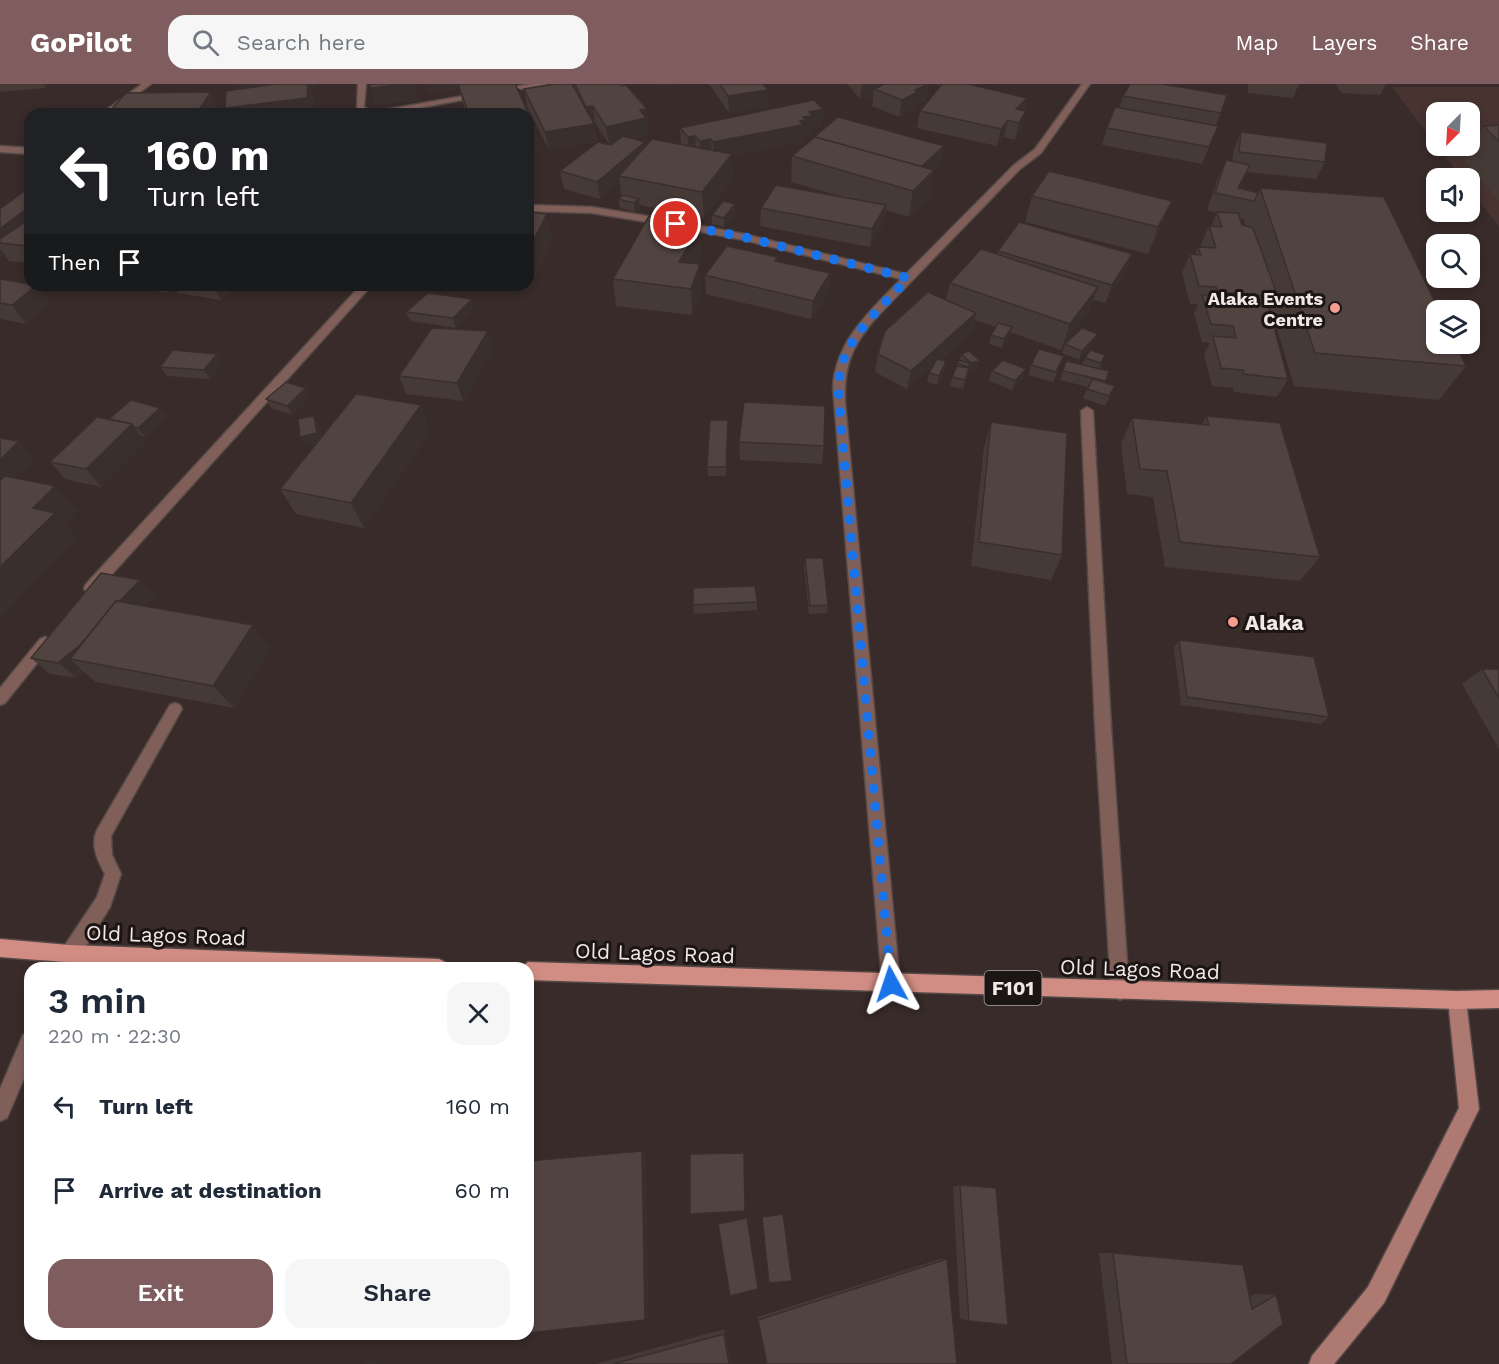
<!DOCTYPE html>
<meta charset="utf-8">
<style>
body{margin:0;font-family:"Work Sans",sans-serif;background:#f6f6f7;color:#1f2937;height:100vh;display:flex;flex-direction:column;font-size:22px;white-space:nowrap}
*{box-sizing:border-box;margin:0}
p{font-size:20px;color:#747a83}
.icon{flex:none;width:33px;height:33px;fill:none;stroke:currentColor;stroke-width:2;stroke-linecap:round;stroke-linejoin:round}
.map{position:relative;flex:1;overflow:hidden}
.details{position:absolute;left:24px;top:878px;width:510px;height:378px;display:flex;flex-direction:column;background:#fff;border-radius:18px;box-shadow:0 3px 9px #0003}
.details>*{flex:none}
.guide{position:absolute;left:24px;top:24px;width:510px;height:183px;border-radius:18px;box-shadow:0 3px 9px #0003;background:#202124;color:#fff;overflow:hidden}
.needle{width:39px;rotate:204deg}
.fabs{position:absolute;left:1426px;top:18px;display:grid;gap:12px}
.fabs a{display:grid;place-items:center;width:54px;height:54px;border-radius:12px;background:#fff;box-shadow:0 3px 9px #0003;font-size:30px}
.pin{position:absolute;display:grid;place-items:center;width:51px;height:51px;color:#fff;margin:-26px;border:3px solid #fff;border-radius:50%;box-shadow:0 2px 6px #0007}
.me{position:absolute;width:66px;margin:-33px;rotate:355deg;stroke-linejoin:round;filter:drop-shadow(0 0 4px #0008)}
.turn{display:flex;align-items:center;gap:21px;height:126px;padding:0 24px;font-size:27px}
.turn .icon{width:78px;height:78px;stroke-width:2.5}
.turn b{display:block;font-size:42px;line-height:51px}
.then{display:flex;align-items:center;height:57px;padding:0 24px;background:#0003;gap:12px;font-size:22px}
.round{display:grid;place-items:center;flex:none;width:63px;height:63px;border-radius:18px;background:#f6f6f7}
.head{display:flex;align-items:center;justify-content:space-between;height:102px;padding:0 24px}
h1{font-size:36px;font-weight:600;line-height:45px}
.action{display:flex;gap:12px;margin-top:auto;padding:12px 24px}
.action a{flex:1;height:69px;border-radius:18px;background:#7f5d5f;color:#fff;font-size:24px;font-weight:600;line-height:69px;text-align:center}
.action a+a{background:#f6f6f7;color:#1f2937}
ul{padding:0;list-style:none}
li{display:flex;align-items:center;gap:18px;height:84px;padding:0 24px}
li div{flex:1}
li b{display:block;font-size:22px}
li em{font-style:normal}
header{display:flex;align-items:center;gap:36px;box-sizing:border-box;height:84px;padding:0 30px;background:#7f5d5f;color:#fff}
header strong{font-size:28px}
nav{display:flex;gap:33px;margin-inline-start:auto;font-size:21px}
.search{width:420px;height:54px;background:#f6f6f7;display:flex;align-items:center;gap:15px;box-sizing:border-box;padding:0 21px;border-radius:18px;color:#747a83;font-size:22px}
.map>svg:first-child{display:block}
</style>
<header>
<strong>GoPilot</strong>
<div class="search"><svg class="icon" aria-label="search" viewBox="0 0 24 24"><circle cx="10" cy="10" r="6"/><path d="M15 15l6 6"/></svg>Search here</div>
<nav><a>Map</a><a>Layers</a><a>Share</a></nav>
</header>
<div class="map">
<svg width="1499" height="1280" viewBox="0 0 1499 1280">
<rect width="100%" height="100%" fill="#382b29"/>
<path fill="#473330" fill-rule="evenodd" d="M1392,3h107v140l-29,-38v-11h-8zM1437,28h33v34h-33z"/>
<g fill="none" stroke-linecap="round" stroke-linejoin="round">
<defs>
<g id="lane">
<path d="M175,619l5,2 2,4 -71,127 1,19 9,19 -11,33 -38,61h-18l9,-20 34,-51 8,-23c-7,-13 -15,-29 -8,-44l73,-125z"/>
<polygon points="30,949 30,980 7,1034 0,1037 0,1005 23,951"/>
</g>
<g id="street">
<polygon points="142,0 151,0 110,30 101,30"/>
<polygon points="358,0 366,0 364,23 369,26 384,26 531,0 548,0 387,30 366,30 357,26"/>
<path d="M1082,0h8l-49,69 -21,16 -146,151c-23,28 -30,46 -29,82l55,582 -3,6 -6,3 -6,-3 -3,-6 -49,-596c2,-47 38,-78 68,-109l-157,-39 -91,-17 -61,-10 -64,-2v-6l64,2 61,10 91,17 162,40 108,-109 21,-16z"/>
<polygon points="0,62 30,64 30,70 0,68"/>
<polygon points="361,201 372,201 96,508 86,508 84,504 86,500"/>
<polygon points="1087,323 1093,327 1111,642 1129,907 1126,913 1120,916 1114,913 1111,907 1095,642 1081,327"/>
<polygon points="45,553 50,555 52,559 50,563 5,619 0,621 0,604 40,555"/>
</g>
<polygon id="secondary" points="1457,907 1463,910 1466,916 1479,1025 1384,1219 1334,1280 1309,1280 1312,1272 1368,1203 1459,1024 1448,916 1451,910"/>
<g id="primary">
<path d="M0,855l69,6 370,14 6,3 3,6c-150,0 -299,2 -448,-11z"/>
<polygon points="528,878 1457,907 1499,906 1499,924 1457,925 528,896 528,884 521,884"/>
</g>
</defs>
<use href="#lane" stroke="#554947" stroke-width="3"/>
<use href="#street" stroke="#554947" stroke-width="3"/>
<use href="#secondary" stroke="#554947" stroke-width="3"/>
<use href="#primary" stroke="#554947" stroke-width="3"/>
<use href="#lane" fill="#805f59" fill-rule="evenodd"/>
<use href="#street" fill="#805f59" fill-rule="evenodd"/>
<use href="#secondary" fill="#ae7971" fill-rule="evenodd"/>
<use href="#primary" fill="#d18d83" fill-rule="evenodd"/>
</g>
<g fill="#463a37" fill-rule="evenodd">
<polygon points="0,0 48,0 46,4 0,8"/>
<polygon points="426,0 515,0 515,2 520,5 522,13 521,14 535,44 540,69 528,71 528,30 466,30 459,5 428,8"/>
<polygon points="574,0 624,0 649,42 647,43 648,51 632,55 646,62 681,61 680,44 823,25 822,42 812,44 812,49 806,50 805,53 802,54 802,58 732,72 733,95 704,134 640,121 640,124 635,128 620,124 618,115 621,112 620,99 600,115 564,105 560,87 611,61 615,59 609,60 595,39 594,39 597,58 549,66 527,22 524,5 575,6"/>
<polygon points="709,0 763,0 768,6 768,23 729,29"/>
<polygon points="847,0 928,0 926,17 916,21 916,25 899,33 872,22 873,13 860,15"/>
<polygon points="936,0 968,0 1027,14 1024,27 1022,45 1015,56 1004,53 997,62 917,44 920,27 940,2"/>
<polygon points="1248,0 1299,0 1293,14 1248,9"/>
<polygon points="1336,0 1386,0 1380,11 1341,9"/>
<polygon points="1123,12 1221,29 1216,41 1218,42 1202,80 1102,61 1107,44 1119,24"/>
<polygon points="1499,41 1499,117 1463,74 1466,70 1461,70 1455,62 1470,62 1470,50 1479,50 1484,42"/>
<path d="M1241,48l84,30 -9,17 -69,-7 -8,17 19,4 2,-5 206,178 -27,34 -145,-14 -23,-77 -1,3 18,67 -11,18 -43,-5 -1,-4 -21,-2 -8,-32 6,-11 -8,-1 -8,-29 4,-9h-8l-8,-32 8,-18 5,1 3,-8h4l-1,-3 8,-18h2l6,-13 -10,-3 11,-32 8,-18 6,2 2,-13zM1240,134l5,1 -1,2 2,5 -4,-1z"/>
<polygon points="944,62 941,79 934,86 930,112 909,133 886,126 884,139 870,163 760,142 761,124 843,113 791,98 792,72"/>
<polygon points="30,103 30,179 9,177 4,170 0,173 0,125"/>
<polygon points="1032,112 1172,117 1161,143 1148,170 1025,138"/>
<polygon points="735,120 735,129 724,143 712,140 712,131"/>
<polygon points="528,128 552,155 534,193 528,192"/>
<polygon points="998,167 1132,170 1125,188 1105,219 1093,216 1088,229 1066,259 1094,259 1079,276 1062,269 1065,261 1061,266 1010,248 1009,252 1002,264 989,260 991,251 996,243 975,236 972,247 940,276 946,277 944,286 937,301 927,298 929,289 933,282 907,305 875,288 878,270 946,216 950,199 997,170"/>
<polygon points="702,168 695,180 702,207 692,231 616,222 613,195"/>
<polygon points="777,173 777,178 830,189 829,207 811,235 706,210 705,191"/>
<polygon points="0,195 51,219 26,240 0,235"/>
<polygon points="129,201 237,201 221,216 178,209 174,203 168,209 131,203"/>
<polygon points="474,224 456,244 410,237 406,228"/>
<polygon points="488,247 493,265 463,317 406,310 399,292"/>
<polygon points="961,270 980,277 978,286 969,288 963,305 950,302 957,279 960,276"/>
<polygon points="1105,271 1100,284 1109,287 1106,299 1115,302 1105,322 1083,314 1088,303 1060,296 1066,277 1082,281 1085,274"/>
<polygon points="1064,272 1053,298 1028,291 1031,281"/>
<polygon points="222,279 210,295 167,292 160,283"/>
<polygon points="992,287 1023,294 1012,306 989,297"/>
<polygon points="311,314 292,331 271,324 266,315"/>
<polygon points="160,324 167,333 145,353 141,352 145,358 101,403 65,395 50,378 109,335"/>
<polygon points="1206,332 1320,473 1300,497 1165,483 1153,413 1127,410 1121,360 1132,334 1202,340"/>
<polygon points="991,338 1062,471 1051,496 971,482 984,364"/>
<polygon points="319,341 321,354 431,347 364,444 296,430 280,405 317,359 305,362"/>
<polygon points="728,345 726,392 708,392 707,383"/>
<polygon points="739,358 824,362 822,380 740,376"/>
<polygon points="805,474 828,521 827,529 809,530 804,482"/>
<polygon points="140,496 155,513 146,522 271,564 234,624 96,598 84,588 77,594 50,590 31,574"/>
<polygon points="757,518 757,526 694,530 693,521"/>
<polygon points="1179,556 1329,633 1321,640 1181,621 1174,564"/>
<polygon points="1482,585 1499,585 1499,665 1462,600"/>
<polygon points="744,1069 745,1127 690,1130"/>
<polygon points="960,1101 969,1237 960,1234 953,1103"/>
<polygon points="1099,1169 1113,1169 1249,1213 1255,1210 1276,1211 1231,1280 1112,1280"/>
<polygon points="940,1175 947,1175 758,1236 757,1233"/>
<polygon points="725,1245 731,1280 596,1280"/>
</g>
<g fill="#392f2d">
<polygon points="43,0 48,0 46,4"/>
<polygon points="233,0 317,0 318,4 312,5 315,13 314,30 227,30 225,24 240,16"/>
<polygon points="407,0 415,0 417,17 375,21 370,4"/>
<polygon points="426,0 468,0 469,4 428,8"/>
<polygon points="662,0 678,0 662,3"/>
<polygon points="862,0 899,0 874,5 873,13 860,15"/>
<polygon points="928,0 926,17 916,21 916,25 899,33 902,16 915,6"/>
<polygon points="520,5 522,13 505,17 503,9"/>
<polygon points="768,6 768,23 729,29 728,12"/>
<polygon points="211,8 219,25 216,30 196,30"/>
<polygon points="1027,14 1023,31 1016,25"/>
<polygon points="593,22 595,39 589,40 586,23"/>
<polygon points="647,25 649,42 647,43 648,51 609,60 606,43 640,26"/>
<polygon points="823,25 822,42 812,44 812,49 806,50 805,53 802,54 802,58 732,72 733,95 704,134 702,108 714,76 713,58 800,37 809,28"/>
<polygon points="1026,27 1022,45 1015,56 1019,39"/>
<polygon points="1008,36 1004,53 997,62 1001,45"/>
<polygon points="594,40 597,58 549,66 545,48"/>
<polygon points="535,44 540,69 528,71 528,45"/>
<polygon points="695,52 696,69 689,71 688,53"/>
<polygon points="711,55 712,73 701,75 700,57"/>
<polygon points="645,58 647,76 619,92 620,99 600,115 597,98"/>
<polygon points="944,62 941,79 915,103 918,86"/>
<polygon points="934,86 930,112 909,133 913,107"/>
<polygon points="639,115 640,124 635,128 634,119"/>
<polygon points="1172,117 1161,143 1148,170 1158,143"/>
<polygon points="735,120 735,129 724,143 724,134"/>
<polygon points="886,121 884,139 870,163 872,145"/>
<polygon points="30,122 30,149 0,159 0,145"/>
<polygon points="547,130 552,155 534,193 528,167"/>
<polygon points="700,142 702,168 681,204 679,178"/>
<polygon points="0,165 4,170 0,173"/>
<polygon points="1132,170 1125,188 1105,219 1112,201"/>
<polygon points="700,180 702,207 692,231 691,205"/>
<polygon points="830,189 829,207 811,235 813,217"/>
<polygon points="37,201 51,219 26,240 12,221"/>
<polygon points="163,201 173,201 174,203 168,209"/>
<polygon points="212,201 237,201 221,216"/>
<polygon points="1098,203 1088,229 1061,266 1070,240"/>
<polygon points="472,215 474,224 456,244 453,234"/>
<polygon points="976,229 972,247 907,305 911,287"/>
<polygon points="1012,243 1009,252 1002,264 1004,255"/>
<polygon points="488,247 493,265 463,317 457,299"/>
<polygon points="1098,250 1094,259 1079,276 1082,267"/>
<polygon points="217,270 222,279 210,295 204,286"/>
<polygon points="946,277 944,286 937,301 939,292"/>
<polygon points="980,277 978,286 969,288 971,279"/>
<polygon points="971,280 967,294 963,305 968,283"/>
<polygon points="1026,285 1023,294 1012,306 1015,297"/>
<polygon points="306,304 311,314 292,331 287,322"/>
<polygon points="421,321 431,347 364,444 351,419"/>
<polygon points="160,324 167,333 145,353 138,344"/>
<polygon points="314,332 319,341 321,358 305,362 300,353"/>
<polygon points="728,336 728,345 726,392 726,383"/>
<polygon points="132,340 145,358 101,403 86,385"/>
<polygon points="19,357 35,375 0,410 0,376"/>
<polygon points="55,402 78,427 65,440 78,454 0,535 0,483 33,424"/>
<polygon points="140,496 155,513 98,576 70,575 84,588 77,594 58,579"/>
<polygon points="253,541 271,564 234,624 213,602"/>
<polygon points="642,1067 646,1070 649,1233 645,1236"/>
<polygon points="725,1245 731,1280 729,1280 724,1250"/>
<polygon points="377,1276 377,1280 363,1280"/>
</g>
<g fill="#514340" stroke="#392f2d" stroke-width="1.5">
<polygon points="276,0 308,0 307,14 225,24 226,7"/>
<polygon points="370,0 407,0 370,4"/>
<polygon points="460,0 515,0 535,44 528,45 528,30 469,30 459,3"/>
<polygon points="555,0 572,0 594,40 545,48 524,5"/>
<polygon points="575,0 620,0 621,2 626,1 647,25 640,26 646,34 606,43 593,22 586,23"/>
<polygon points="720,0 763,0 768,6 728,12"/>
<polygon points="884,0 928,0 915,6 918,8 902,16 874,5"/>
<polygon points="942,0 968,0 1027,14 1016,25 1026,27 1019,39 1008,36 1001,45 920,27"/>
<polygon points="1130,0 1162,0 1227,11 1221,29 1123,12"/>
<polygon points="211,8 196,30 107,30 126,9"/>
<polygon points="814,16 823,25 809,28 813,32 803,33 806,36 800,37 803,41 713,58 711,55 700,57 695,52 688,53 680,44"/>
<polygon points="1115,23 1218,42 1209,63 1107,44"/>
<polygon points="421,25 423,30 407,30 406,27"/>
<polygon points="838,33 944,62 921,83 815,53 813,54"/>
<polygon points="1499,41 1499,58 1484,42"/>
<polygon points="1241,48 1327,59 1325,78 1239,68"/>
<polygon points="1470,50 1479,50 1472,61 1470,61"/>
<polygon points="623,52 645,58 597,98 560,87 598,58 611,61"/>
<polygon points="815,53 934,86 913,107 792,72"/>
<polygon points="652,55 732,70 702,108 619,92"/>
<polygon points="1226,76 1250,81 1238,104 1258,109 1254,117 1215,109"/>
<polygon points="1049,87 1172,117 1158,143 1032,112"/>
<polygon points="776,101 886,121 872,145 761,124"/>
<polygon points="30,103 30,122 0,145 0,125"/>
<polygon points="1260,104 1384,113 1439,226 1437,226 1437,260 1455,260 1466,282 1315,269"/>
<polygon points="623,111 639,115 634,119 618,115"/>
<polygon points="723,117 735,120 724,134 712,131"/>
<polygon points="528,128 547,130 528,167"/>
<polygon points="1217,128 1238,129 1242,141 1253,144 1278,213 1218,208 1216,203 1199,202 1190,170 1201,171 1198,163 1216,164 1209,142 1222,143"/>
<polygon points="649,132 700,142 679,178 700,180 691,205 613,195"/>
<polygon points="25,138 30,139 30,159 27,162 0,159 0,155"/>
<polygon points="1019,138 1132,170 1112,201 998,167"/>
<polygon points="727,162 777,173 775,177 830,189 813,217 705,191"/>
<polygon points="981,165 1098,203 1070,240 950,199"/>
<polygon points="0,195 30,200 30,201 37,201 12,221 0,219"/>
<polygon points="928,208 976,229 911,287 878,270 885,247"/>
<polygon points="428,209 472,215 453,234 406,228"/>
<polygon points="1202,211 1267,217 1288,295 1244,290 1243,286 1221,284 1213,252 1236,254 1233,242 1211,240"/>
<polygon points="998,239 1012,243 1004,255 991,251"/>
<polygon points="432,244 488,247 457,299 399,292"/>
<polygon points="1082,244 1098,250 1082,267 1065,260"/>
<polygon points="1039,265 1064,272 1056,288 1031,281"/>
<polygon points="173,266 217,270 204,286 160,283"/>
<polygon points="1090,266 1105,271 1101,279 1085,274"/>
<polygon points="969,267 980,277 971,279 961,270"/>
<polygon points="937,275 946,277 939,292 929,289"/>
<polygon points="959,276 971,280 968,283 957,279"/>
<polygon points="1003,276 1026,285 1015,297 992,287"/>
<polygon points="1066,277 1109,287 1106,297 1063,287"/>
<polygon points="957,282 969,284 965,296 952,293"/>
<polygon points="1093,295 1115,302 1109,312 1087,305"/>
<polygon points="286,298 306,304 287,322 266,315"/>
<polygon points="356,310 421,321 351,419 280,405"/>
<polygon points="131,316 160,324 138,344 134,343 132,340 109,335"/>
<polygon points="744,318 825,322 824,362 739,358"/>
<polygon points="314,332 317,349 300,353 298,335"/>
<polygon points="1206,332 1280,339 1320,473 1180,458 1167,387 1140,385 1132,334 1209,341"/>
<polygon points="97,333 132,340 86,385 50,378"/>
<polygon points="710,336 728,336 726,383 707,383"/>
<polygon points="991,338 1067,349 1062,471 979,458"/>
<polygon points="0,354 19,357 0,376"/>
<polygon points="5,392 55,402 33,424 55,429 0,483 0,396"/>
<polygon points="805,474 823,474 828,521 810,522"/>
<polygon points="101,489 140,496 120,517 116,517 81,560 58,579 31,574"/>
<polygon points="755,502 757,518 693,521 693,504"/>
<polygon points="116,517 253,541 213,602 70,575"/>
<polygon points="1179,556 1314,573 1329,633 1187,613"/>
<polygon points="1482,585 1499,585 1499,614"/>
<polygon points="642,1067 645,1236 528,1249 528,1077"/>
<polygon points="744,1069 745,1127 690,1130 690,1070"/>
<polygon points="960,1101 996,1104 1008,1241 969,1237"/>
<polygon points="783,1130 792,1197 769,1199 762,1133"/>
<polygon points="747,1134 758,1205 730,1212 718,1140"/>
<polygon points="1113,1169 1243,1181 1252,1225 1276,1211 1283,1240 1231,1280 1127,1280"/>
<polygon points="947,1175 957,1280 767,1280 758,1236"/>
<polygon points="479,1250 526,1250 479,1255"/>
<polygon points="724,1250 729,1280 613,1280"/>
</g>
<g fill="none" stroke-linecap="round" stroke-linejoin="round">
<path stroke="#1a73e8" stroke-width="10" stroke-dasharray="0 18" d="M676,140l68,13 164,41c-23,26 -55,52 -66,86 -6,19 -2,42 -1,61l50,559"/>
</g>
<g fill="#f59c90" stroke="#1b1514" stroke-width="2">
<circle cx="1335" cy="224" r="6"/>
<circle cx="1233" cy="538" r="6"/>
</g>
<g text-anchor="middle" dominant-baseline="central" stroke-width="6" stroke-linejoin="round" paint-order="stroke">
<g font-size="18" font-weight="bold" fill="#f0e7e6" stroke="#1b1514" text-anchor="end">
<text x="1323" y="214">Alaka Events<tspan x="1323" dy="21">Centre</tspan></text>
</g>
<rect fill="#1b1514" stroke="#b0a8a7" stroke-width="1.5" x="984.5" y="887" width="57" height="34" rx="4.5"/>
<g font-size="20" font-weight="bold" fill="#f0e7e6">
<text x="1013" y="904">F101</text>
</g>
<g font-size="21" font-weight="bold" fill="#f0e7e6" stroke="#1b1514" text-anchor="start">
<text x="1245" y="538">Alaka</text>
</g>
<g font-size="21" fill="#f0e7e6" stroke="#1b1514">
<text transform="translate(166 851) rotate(2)">Old Lagos Road</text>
<text transform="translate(655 869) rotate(2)">Old Lagos Road</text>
<text transform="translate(1140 885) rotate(2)">Old Lagos Road</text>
</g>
</g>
</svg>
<div class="fabs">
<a><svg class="needle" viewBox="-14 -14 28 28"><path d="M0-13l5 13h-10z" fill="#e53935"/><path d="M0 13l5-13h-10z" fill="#747a83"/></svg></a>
<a><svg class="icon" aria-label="sound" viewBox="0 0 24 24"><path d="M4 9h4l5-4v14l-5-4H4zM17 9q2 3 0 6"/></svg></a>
<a><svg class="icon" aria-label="search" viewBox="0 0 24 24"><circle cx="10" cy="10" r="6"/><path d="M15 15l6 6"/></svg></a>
<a><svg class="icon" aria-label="layers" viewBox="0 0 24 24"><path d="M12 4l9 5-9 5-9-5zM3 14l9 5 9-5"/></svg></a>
</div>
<div class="pin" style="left:676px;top:140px;background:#d93025"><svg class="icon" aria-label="arrive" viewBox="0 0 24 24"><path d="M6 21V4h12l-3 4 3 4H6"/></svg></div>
<svg class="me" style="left:891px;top:900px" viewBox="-20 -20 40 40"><path d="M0-17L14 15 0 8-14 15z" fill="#1a73e8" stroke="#fff" stroke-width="4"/></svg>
<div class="guide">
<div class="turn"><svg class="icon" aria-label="left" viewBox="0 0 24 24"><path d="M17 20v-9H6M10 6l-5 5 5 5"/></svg><div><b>160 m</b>Turn left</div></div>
<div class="then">Then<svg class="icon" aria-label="arrive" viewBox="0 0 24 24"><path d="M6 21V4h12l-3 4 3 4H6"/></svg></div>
</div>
<section class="details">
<div class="head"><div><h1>3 min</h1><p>220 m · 22:30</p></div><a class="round"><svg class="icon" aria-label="close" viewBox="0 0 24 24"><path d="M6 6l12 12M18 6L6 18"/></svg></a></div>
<ul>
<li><svg class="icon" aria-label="left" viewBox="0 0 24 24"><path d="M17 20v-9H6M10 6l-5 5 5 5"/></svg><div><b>Turn left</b></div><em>160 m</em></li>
<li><svg class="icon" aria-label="arrive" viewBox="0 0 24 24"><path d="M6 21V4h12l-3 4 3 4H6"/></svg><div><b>Arrive at destination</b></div><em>60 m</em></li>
</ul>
<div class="action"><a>Exit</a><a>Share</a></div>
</section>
</div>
